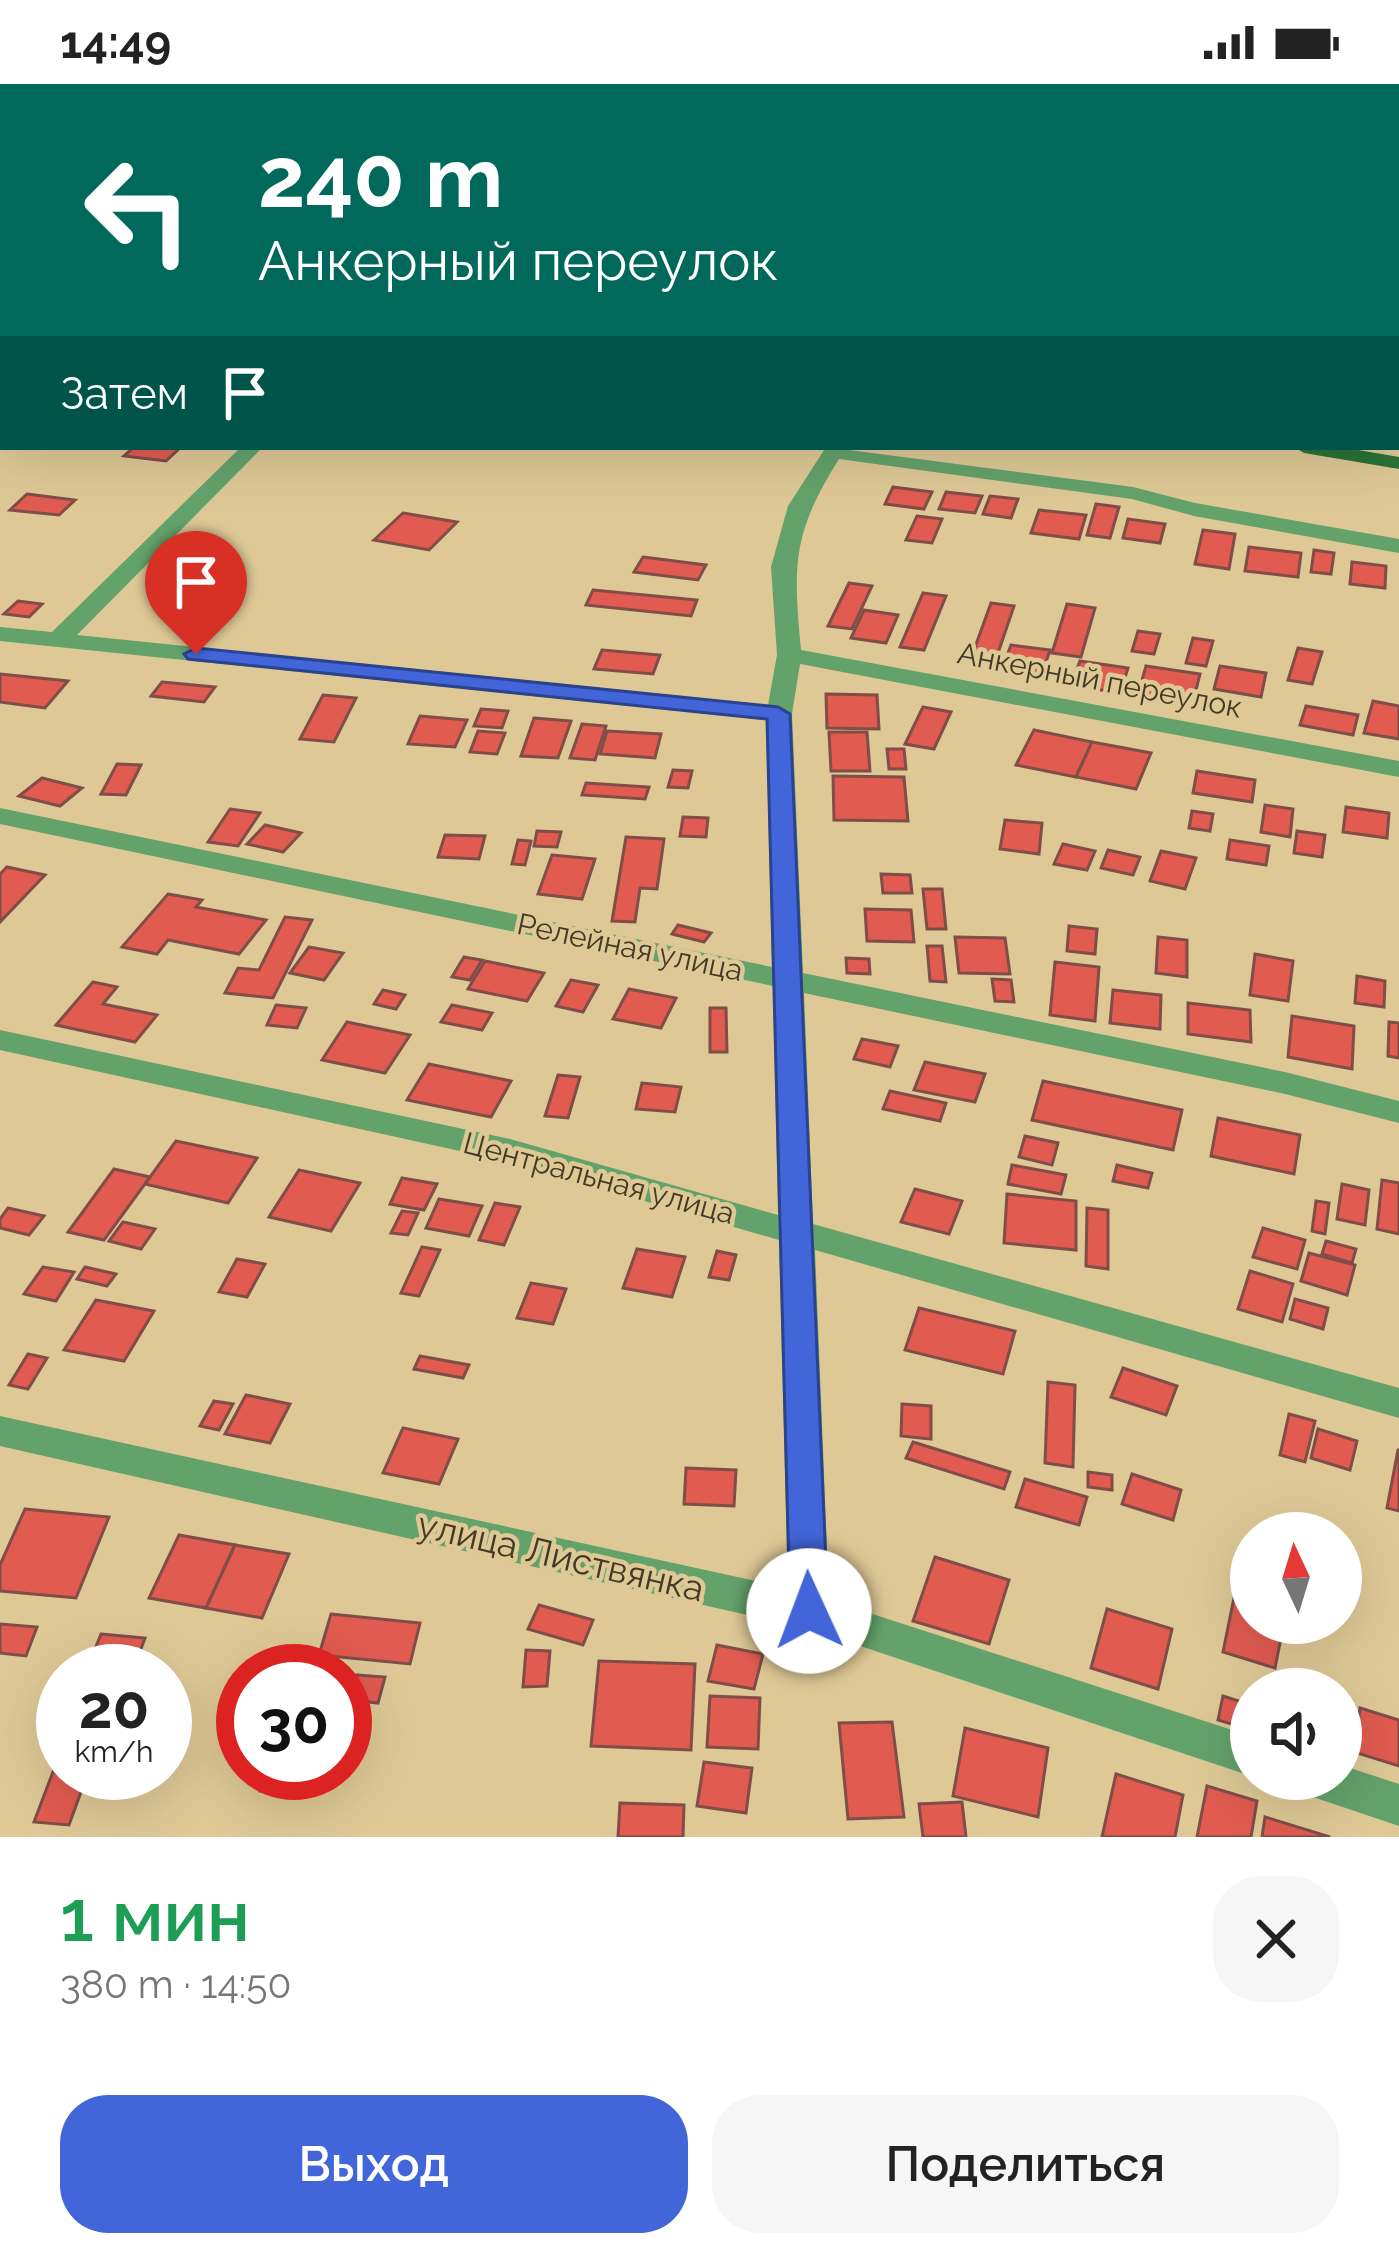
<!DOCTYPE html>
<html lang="ru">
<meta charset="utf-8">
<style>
body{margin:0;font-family:Raleway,sans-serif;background:#f6f6f6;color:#222;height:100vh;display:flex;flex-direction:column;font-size:45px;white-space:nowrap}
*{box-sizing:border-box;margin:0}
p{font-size:39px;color:#767676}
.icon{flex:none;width:66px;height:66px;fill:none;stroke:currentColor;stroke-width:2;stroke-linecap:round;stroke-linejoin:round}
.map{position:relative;height:1753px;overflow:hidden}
.drawer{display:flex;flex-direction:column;background:#fff;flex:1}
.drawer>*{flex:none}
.banner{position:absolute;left:0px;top:0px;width:1401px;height:366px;box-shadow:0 12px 48px #0002;background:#00695c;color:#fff;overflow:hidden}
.needle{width:78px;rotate:356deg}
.fabs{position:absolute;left:1230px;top:1428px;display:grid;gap:24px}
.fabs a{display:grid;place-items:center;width:132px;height:132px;border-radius:50%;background:#fff;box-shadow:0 12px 48px #0002;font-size:60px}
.speed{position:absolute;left:36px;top:1560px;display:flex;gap:24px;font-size:60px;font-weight:700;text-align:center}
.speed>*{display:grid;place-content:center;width:156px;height:156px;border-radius:50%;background:#fff;box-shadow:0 12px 48px #0002;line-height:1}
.speed small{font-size:30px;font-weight:400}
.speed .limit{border:18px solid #d22;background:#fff;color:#111}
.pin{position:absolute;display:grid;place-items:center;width:102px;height:102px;color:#fff;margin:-123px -51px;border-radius:50% 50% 50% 0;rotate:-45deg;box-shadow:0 0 12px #0007}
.pin .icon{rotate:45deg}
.me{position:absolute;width:132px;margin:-66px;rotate:358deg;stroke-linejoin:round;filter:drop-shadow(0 0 9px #0008)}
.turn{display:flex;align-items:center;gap:42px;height:252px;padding:0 60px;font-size:54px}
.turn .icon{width:156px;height:156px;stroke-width:2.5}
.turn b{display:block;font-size:84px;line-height:102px}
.then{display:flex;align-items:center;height:114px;padding:0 60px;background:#0003;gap:24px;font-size:45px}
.round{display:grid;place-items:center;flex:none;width:126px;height:126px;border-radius:48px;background:#f6f6f6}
.head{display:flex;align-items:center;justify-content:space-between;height:204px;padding:0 60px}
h1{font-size:72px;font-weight:600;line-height:90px;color:#1e9e55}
.button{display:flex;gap:24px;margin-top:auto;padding:24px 60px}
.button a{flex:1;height:138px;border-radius:48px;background:#4266d9;color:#fff;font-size:48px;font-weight:600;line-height:138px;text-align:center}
.button a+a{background:#f6f6f6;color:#222}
.status{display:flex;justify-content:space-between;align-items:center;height:84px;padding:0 60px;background:#fff;direction:ltr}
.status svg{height:33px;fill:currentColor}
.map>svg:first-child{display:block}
</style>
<div class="status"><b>14:49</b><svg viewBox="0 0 49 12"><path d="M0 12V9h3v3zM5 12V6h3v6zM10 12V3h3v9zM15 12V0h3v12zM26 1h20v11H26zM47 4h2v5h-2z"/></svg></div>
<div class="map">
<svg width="1399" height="1753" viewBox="0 0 1399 1753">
<rect width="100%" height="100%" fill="#dec896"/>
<g fill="#e15b51" stroke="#804d47" stroke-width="3">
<polygon points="134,363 181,363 166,377 124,372"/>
<polygon points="893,403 932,408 924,425 885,420"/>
<polygon points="946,408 982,412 975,429 939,425"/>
<polygon points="27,410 75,416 59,431 10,426"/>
<polygon points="990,412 1018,415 1011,434 983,430"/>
<polygon points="1096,420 1119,423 1110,454 1087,451"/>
<polygon points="1039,426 1086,431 1079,455 1031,449"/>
<polygon points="403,429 457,438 429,466 374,456"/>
<polygon points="917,432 942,435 932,459 906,456"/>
<polygon points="1128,435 1165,440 1160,459 1123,454"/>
<polygon points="1203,446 1235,450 1229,485 1195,480"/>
<polygon points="1249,463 1301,469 1298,493 1245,487"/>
<polygon points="1314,466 1334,469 1331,490 1311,488"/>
<polygon points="643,473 706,481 698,496 634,488"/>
<polygon points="1352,478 1386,482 1385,504 1350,500"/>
<polygon points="849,499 872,502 852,545 828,542"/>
<polygon points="593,506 697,516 691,532 586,521"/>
<polygon points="923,509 946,512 924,566 900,563"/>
<polygon points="18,517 42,520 29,533 4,530"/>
<polygon points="991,519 1014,522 998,569 974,566"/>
<polygon points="1067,520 1095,524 1081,573 1052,569"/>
<polygon points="864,526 898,531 886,559 851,554"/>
<polygon points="1138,547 1160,550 1154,570 1132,567"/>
<polygon points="1193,554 1213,557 1206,582 1186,579"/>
<polygon points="1011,561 1050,566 1041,594 1001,588"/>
<polygon points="1298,564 1322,568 1312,600 1288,596"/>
<polygon points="602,566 660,571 653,590 594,585"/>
<polygon points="1080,577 1128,584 1120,609 1071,601"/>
<polygon points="1146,582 1200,590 1193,618 1138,610"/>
<polygon points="1220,582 1266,589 1261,613 1214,605"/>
<polygon points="0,590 68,597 45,624 0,618"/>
<polygon points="162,598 215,603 204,618 151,612"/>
<polygon points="826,610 877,611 879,645 827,644"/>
<polygon points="323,611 356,614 334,658 300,655"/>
<polygon points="1373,617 1399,622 1399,655 1364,649"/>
<polygon points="1306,622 1358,631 1353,651 1300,641"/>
<polygon points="923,623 951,628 934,665 905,660"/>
<polygon points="481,625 508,627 502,644 474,642"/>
<polygon points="420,632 467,636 455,663 408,660"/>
<polygon points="534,634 571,637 558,674 521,672"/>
<polygon points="582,640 606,642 595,676 570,674"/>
<polygon points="1034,646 1092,658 1076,693 1016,681"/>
<polygon points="478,647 505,649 497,670 470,668"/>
<polygon points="607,647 661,650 655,674 600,670"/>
<polygon points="829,648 867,648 870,687 831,687"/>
<polygon points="1092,658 1151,669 1136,705 1076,693"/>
<polygon points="887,665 904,665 906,685 889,685"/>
<polygon points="117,680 141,681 126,711 101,710"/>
<polygon points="673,686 692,687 688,704 668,703"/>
<polygon points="1197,687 1255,696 1252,718 1193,709"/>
<polygon points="833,692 904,693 908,737 834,736"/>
<polygon points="42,694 82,704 60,722 19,712"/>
<polygon points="586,699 649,703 645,715 582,711"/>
<polygon points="1265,721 1293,725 1290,753 1261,748"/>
<polygon points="1346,723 1389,729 1387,754 1343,748"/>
<polygon points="230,725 260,729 238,762 208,758"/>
<polygon points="1192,727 1213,730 1210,747 1189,744"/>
<polygon points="683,733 708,734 706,753 680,752"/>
<polygon points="1005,736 1042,739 1039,770 1000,765"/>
<polygon points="265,741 301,749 283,768 247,760"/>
<polygon points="537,747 561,748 557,763 534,762"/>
<polygon points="1297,747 1325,751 1322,773 1294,769"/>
<polygon points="445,751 485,752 479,775 438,773"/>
<polygon points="626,753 664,755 657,805 640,804 635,838 612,837"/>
<polygon points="518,756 531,757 525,781 512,780"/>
<polygon points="1230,756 1269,762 1266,781 1227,775"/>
<polygon points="1063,760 1095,767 1087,786 1054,780"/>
<polygon points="1108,766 1140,773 1133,791 1101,784"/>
<polygon points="1161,767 1196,774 1185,805 1150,797"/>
<polygon points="552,771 595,775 582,815 538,810"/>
<polygon points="7,783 45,791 0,838 0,790"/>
<polygon points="881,790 910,791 912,809 883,809"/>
<polygon points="923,805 942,805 946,845 927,845"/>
<polygon points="168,810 202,816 196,823 266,836 239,870 168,856 157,870 122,863"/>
<polygon points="865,825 911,826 914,858 867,857"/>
<polygon points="285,833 312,836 273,914 225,909 238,884 259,886"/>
<polygon points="678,841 711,849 704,858 672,850"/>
<polygon points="1069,842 1097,845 1095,870 1067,867"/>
<polygon points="955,853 1005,854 1010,890 959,889"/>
<polygon points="1158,853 1187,856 1187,893 1156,889"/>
<polygon points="927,862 942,862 946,898 930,897"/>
<polygon points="309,863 343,869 324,896 290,889"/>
<polygon points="1255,870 1293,877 1288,917 1250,911"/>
<polygon points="464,873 482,876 470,896 452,893"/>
<polygon points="846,874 869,875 870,890 847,889"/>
<polygon points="485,877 544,889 527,917 468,905"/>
<polygon points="1055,878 1099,883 1095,937 1050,931"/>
<polygon points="1357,892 1385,897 1384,923 1355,919"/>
<polygon points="992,895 1011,896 1014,918 995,917"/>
<polygon points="571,896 598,901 583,928 556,922"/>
<polygon points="93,898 117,903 103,920 157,931 135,958 56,941"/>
<polygon points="629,905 676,914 661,944 613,935"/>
<polygon points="383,906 405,911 396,925 374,920"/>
<polygon points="1113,906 1161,911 1160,945 1110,939"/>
<polygon points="1188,919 1250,926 1251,958 1188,950"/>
<polygon points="276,921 306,924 297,944 267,941"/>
<polygon points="452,921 492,929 482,946 441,938"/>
<polygon points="710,924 726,924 727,968 710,968"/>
<polygon points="1292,932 1354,942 1352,985 1288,973"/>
<polygon points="347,938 410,951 385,989 322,976"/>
<polygon points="1389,938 1399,939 1399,974 1388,972"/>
<polygon points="862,955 898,962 890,983 854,975"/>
<polygon points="925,978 985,990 975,1018 914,1006"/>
<polygon points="429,980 511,997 491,1033 407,1016"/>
<polygon points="558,991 580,993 568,1034 545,1032"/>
<polygon points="1043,997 1182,1026 1173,1066 1032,1036"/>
<polygon points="642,999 681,1003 675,1028 636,1025"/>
<polygon points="890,1007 946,1019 940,1037 883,1025"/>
<polygon points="1218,1034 1300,1051 1294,1090 1211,1072"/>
<polygon points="1025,1052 1058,1059 1052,1081 1019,1073"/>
<polygon points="176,1057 257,1074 228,1119 145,1100"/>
<polygon points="1012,1081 1066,1091 1061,1110 1008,1100"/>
<polygon points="1117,1081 1152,1089 1148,1104 1113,1097"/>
<polygon points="114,1085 150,1093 104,1156 68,1148"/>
<polygon points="299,1086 360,1099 331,1147 269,1133"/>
<polygon points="402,1094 437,1100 424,1126 390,1120"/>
<polygon points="1382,1096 1399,1099 1399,1150 1377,1145"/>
<polygon points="1342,1100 1369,1106 1365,1141 1337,1135"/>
<polygon points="915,1105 962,1117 949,1150 901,1138"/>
<polygon points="1007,1110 1076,1117 1076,1166 1004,1159"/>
<polygon points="439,1115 482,1122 469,1152 426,1144"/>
<polygon points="1316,1117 1329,1119 1325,1150 1312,1147"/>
<polygon points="495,1119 520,1123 504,1161 479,1156"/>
<polygon points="8,1124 44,1132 29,1151 0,1144 0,1135"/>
<polygon points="1087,1124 1108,1126 1108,1185 1086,1182"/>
<polygon points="402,1127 418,1129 408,1151 391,1149"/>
<polygon points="123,1138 155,1145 141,1165 109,1157"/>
<polygon points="1263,1144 1305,1156 1297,1185 1253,1173"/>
<polygon points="1326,1157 1356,1165 1352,1179 1322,1170"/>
<polygon points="422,1163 440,1166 419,1212 401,1209"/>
<polygon points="637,1165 685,1173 672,1213 623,1204"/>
<polygon points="717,1167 736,1171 729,1196 709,1193"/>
<polygon points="1309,1169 1355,1181 1347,1211 1301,1197"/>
<polygon points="237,1175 265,1180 247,1213 219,1208"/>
<polygon points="43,1183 74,1188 56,1217 24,1210"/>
<polygon points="85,1183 116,1190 107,1202 77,1195"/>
<polygon points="1250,1187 1293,1200 1282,1238 1238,1225"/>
<polygon points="531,1199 566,1205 553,1240 517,1234"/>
<polygon points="1295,1215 1328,1224 1323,1245 1290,1235"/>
<polygon points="96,1216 154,1227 124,1277 64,1266"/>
<polygon points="919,1224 1015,1247 1003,1290 905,1266"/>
<polygon points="28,1270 47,1274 28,1305 9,1301"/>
<polygon points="420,1272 469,1281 463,1294 414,1285"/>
<polygon points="1123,1284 1177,1302 1166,1331 1111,1313"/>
<polygon points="1048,1298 1075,1301 1073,1383 1045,1379"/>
<polygon points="246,1311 290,1320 270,1359 225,1350"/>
<polygon points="214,1317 233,1320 219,1346 200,1342"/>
<polygon points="902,1320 931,1322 931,1355 901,1352"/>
<polygon points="1289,1330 1315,1337 1305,1378 1280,1371"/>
<polygon points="403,1344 458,1355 439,1400 383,1389"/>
<polygon points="1318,1345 1357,1357 1350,1386 1311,1374"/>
<polygon points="913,1358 1010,1388 1004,1405 906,1374"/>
<polygon points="1398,1366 1399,1366 1399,1427 1387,1424"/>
<polygon points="686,1384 736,1386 734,1422 684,1420"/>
<polygon points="1088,1388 1112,1391 1112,1406 1088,1403"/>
<polygon points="1132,1390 1181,1406 1173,1436 1122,1420"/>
<polygon points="1025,1395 1087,1413 1079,1441 1016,1423"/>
<polygon points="25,1425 109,1433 76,1514 0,1507 0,1481"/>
<polygon points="179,1451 235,1461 206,1524 149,1514"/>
<polygon points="235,1461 289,1470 262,1534 206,1524"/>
<polygon points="935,1473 1009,1496 989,1560 913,1537"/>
<polygon points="1234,1514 1251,1519 1251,1539 1284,1539 1275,1584 1223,1568"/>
<polygon points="539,1521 593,1536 583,1561 528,1545"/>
<polygon points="1107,1525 1172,1545 1158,1605 1091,1584"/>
<polygon points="331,1530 420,1539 410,1580 319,1571"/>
<polygon points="0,1540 37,1543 26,1572 0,1569"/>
<polygon points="101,1550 145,1554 133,1587 86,1587"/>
<polygon points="717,1561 763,1570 754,1605 708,1597"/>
<polygon points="526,1566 550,1567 547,1602 523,1603"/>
<polygon points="599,1577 695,1580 691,1666 591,1662"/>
<polygon points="263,1578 310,1582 309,1587 260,1587"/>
<polygon points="357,1591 385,1593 378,1619 350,1616"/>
<polygon points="710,1612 760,1614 758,1665 707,1663"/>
<polygon points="1223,1612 1251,1621 1251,1646 1218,1636"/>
<polygon points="1360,1624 1399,1636 1399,1682 1354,1668"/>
<polygon points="892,1638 904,1733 848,1735 839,1639"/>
<polygon points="965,1644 1048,1664 1038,1733 953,1712"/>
<polygon points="59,1672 63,1673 63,1689 88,1689 69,1741 34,1738"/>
<polygon points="704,1678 752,1684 746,1729 697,1722"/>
<polygon points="265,1689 283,1689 277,1709 260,1707"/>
<polygon points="1116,1690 1183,1711 1175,1753 1102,1753"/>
<polygon points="1207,1702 1257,1717 1251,1753 1197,1753"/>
<polygon points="962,1718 966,1753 923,1753 919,1720"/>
<polygon points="620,1719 684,1721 683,1753 618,1753"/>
<polygon points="1265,1733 1330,1753 1262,1753"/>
</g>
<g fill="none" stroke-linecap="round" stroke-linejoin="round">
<g fill="#64a26b" fill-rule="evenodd">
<polygon points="96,0 127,0 129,3 98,3"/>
<polygon points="182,0 210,0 180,3"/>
<polygon points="522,0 556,0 558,3 524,3"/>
<polygon points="982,0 1032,0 1034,3 984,3"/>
<rect x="1398" y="21" width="1" height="8"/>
<rect x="1398" y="92" width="1" height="10"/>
<rect x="0" y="97" width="3" height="10"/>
<rect x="1398" y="190" width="1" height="10"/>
<rect x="0" y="246" width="3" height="12"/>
<rect x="1398" y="303" width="1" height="12"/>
<path d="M241,363h22l-186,188 691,70 9,-50 -6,-88 17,-61 38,-59 307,40 62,16 204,36v14l-205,-37 -62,-17 -293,-40c-47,75 -46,105 -38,191l598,111v16l-599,-113 -8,50 11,259 482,99 114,29v22l-114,-29 -481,-101 9,231 586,164v30l-584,-168 14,350 422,136v40l-442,-147 -809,-183v-30l788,172 -9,-348 -269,-78 -510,-112v-20l510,109 268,76 -5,-229 -773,-162v-16l772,159 -6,-247 -766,-79v-14l52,5z"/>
<polygon points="1341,1681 1399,1700 1399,1742 1304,1710 1298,1695 1341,1695"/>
</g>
<g fill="#297237" fill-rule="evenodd">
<rect x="0" y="167" width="3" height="10"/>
<polygon points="1294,363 1341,363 1399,373 1399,385 1304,369"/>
</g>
</g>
<polygon fill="#4266d9" stroke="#2b428d" stroke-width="3" points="196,564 778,623 790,630 828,1527 823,1539 809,1544 796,1539 790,1527 767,635 188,575 184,570"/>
<g text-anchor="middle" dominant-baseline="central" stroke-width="9" stroke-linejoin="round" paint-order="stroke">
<g font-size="30" fill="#433a26" stroke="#dec896">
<text transform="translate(1100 596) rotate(11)">Анкерный переулок</text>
<text transform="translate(630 863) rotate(12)">Релейная улица</text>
<text transform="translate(599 1094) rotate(15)">Центральная улица</text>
</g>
<g font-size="36" fill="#433a26" stroke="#dec896">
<text transform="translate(561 1472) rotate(13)">улица Листвянка</text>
</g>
</g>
</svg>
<div class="fabs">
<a><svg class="needle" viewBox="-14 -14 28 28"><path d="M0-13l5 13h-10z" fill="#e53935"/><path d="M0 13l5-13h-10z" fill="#767676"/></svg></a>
<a><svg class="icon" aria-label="sound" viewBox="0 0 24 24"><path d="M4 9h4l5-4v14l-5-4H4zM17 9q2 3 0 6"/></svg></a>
</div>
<div class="speed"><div>20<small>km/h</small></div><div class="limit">30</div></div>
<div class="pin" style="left:196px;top:570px;background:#d93025"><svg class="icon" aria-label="arrive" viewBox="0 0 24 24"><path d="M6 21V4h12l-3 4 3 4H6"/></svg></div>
<svg class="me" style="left:809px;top:1527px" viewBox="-20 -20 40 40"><circle r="19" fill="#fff"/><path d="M0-13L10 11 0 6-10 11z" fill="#4266d9"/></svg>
<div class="banner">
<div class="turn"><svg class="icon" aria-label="left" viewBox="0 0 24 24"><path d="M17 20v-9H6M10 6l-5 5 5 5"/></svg><div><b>240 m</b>Анкерный переулок</div></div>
<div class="then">Затем<svg class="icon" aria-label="arrive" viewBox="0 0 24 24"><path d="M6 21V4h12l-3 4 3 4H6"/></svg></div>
</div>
</div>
<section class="drawer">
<div class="head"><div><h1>1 мин</h1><p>380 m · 14:50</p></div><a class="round"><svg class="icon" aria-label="close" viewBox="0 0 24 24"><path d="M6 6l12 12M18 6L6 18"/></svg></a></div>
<div class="button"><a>Выход</a><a>Поделиться</a></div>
</section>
